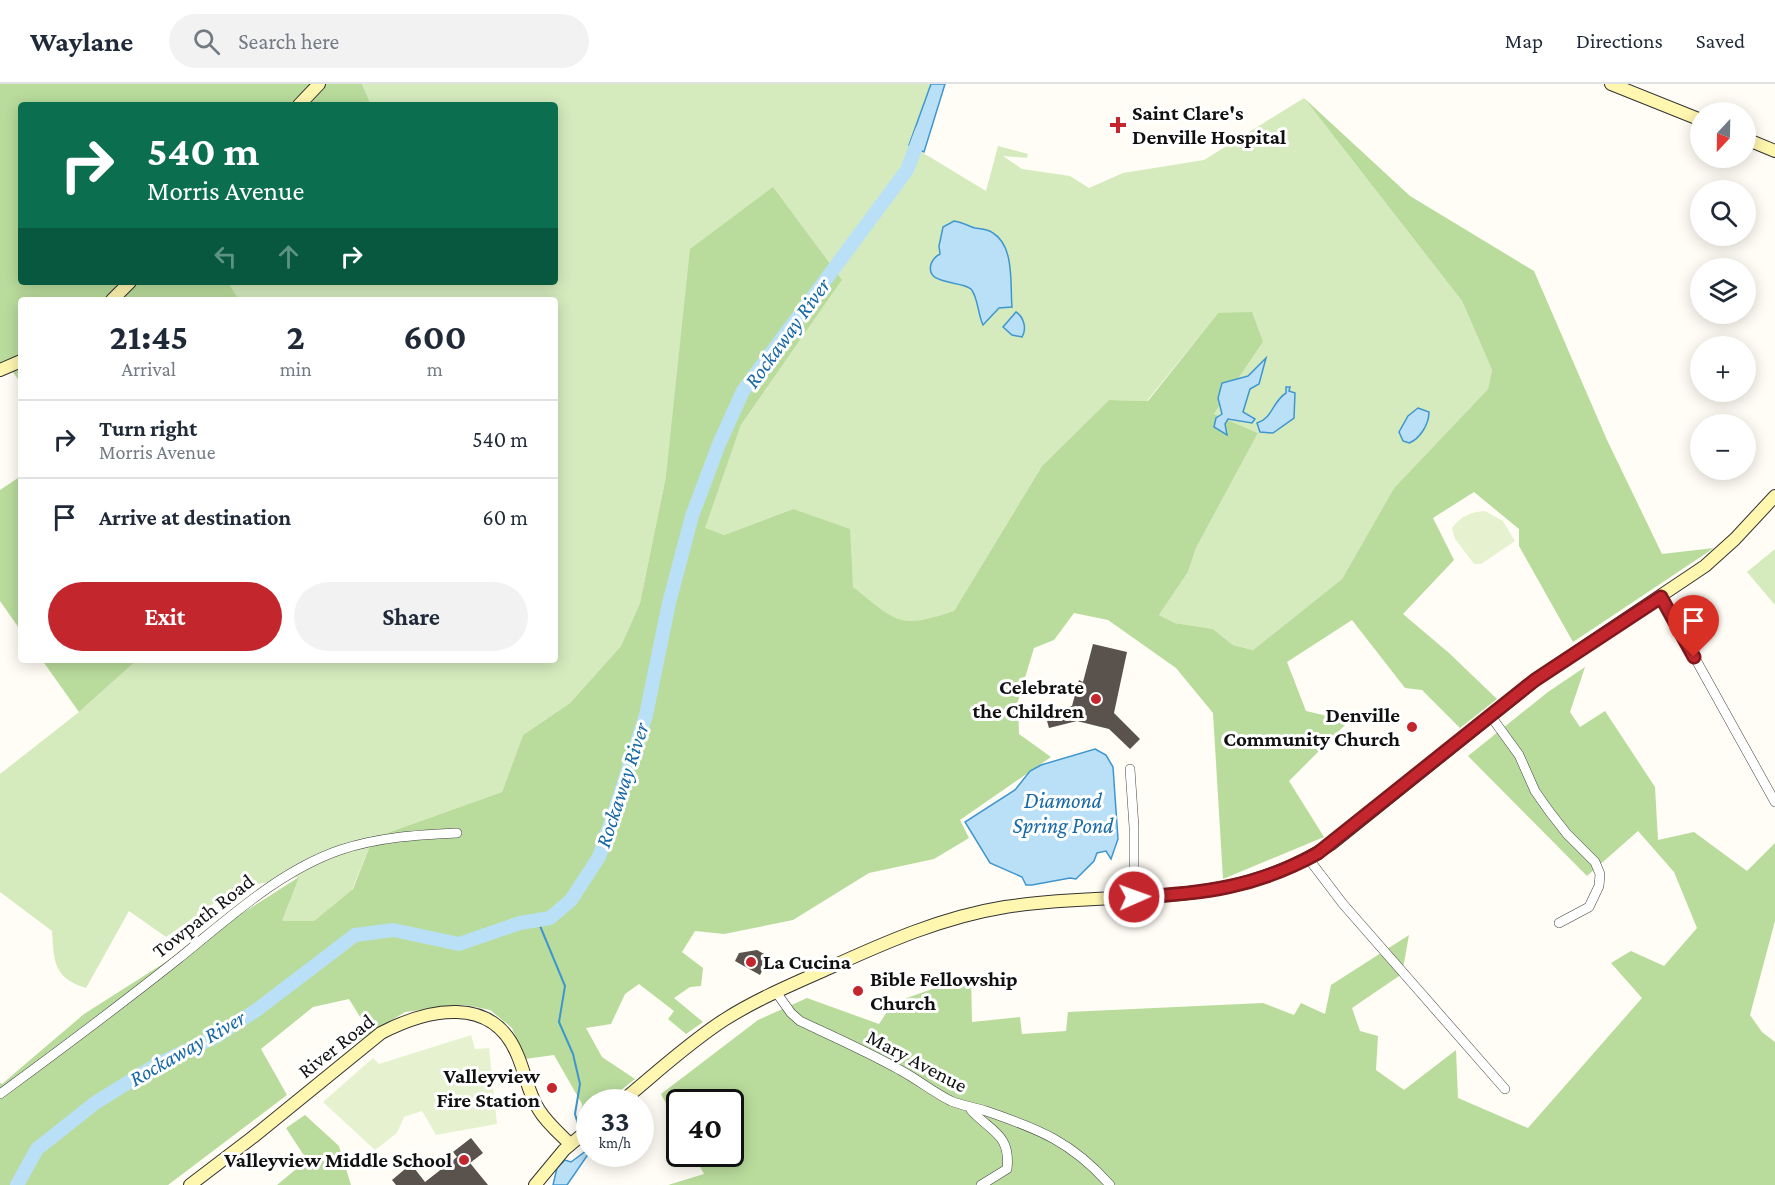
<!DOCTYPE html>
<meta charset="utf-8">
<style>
body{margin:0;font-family:"Crimson Pro",serif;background:#f2f2f3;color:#1f2937;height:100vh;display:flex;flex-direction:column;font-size:22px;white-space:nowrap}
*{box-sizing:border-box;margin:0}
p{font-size:20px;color:#747a83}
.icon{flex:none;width:33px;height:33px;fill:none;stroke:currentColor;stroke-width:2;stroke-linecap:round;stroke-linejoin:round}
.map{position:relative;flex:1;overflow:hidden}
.panel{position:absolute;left:18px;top:213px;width:540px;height:366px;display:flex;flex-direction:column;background:#fff;border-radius:6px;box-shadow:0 3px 15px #0003}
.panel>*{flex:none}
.top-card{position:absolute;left:18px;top:18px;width:540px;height:183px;border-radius:6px;box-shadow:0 3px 15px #0003;background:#0b6e4f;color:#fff;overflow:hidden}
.needle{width:39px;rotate:202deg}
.fabs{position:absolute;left:1690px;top:18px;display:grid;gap:12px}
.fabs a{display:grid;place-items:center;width:66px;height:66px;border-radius:50%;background:#fff;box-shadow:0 3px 15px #0003;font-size:30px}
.speed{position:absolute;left:576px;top:1005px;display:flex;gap:12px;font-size:30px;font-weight:700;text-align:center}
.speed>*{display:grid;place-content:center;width:78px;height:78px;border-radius:50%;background:#fff;box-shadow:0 3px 15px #0003;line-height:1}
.speed small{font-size:15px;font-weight:400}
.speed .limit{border:3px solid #111;border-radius:9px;background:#fff;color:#111}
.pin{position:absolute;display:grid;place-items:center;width:51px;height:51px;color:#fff;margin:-62px -26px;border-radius:50% 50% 50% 0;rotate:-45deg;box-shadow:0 0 6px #0007}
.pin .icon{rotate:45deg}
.me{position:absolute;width:66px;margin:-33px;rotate:88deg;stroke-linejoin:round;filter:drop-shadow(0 0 4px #0008)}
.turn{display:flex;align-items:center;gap:21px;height:126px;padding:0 30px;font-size:27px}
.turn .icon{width:78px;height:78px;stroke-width:2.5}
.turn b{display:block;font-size:42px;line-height:51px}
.lanes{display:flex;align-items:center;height:57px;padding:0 30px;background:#0003;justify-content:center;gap:30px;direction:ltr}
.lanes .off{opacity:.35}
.eta{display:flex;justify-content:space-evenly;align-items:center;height:102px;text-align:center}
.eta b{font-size:36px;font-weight:700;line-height:42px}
.action{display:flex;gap:12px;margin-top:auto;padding:12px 30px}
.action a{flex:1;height:69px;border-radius:36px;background:#c4262e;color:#fff;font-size:24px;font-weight:700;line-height:69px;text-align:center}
.action a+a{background:#f2f2f3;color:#1f2937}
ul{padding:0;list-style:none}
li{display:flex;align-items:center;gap:18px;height:78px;padding:0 30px;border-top:2px solid #e0e1e3}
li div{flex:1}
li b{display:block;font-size:22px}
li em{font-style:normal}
header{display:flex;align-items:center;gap:36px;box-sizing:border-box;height:84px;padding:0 30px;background:#fff;border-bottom:2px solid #e0e1e3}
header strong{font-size:28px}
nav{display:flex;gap:33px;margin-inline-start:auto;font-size:21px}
.search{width:420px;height:54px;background:#f2f2f3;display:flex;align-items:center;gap:15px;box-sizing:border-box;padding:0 21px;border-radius:33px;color:#747a83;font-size:22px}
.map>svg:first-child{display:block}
</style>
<header>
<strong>Waylane</strong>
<div class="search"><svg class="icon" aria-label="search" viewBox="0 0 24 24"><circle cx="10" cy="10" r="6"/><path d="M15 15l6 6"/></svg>Search here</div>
<nav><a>Map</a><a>Directions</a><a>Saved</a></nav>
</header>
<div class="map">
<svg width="1775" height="1101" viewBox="0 0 1775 1101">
<rect width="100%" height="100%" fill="#fffdf5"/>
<g fill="#d5ebbd">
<path d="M362,0h569l-21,61 76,46 12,-45 30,8 -1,4 -24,-2 19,13 48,7 19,12 34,-15 81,-13 100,-62 158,203 30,69 -4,19 -94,99 -52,91 -89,71 -20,-5 -20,-16 -38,-6 -16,-8 29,-43 8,-24 62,-115 -44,-19 49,-72 -45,-29 -71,88 -38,-1 -67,66 -88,145c-10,4 -24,11 -35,12 -50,2 -99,-78 -126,-114l-69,26 -20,-6 37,-104 101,-145 -176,196 -26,127 -19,43 -51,57 -47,32 -21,57 -129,46 -21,52 -38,31h-32l16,-44 -62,11 -70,49 -37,-26 -43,77c-33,-10 -32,-27 -34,-57l-52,-39v-118l79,-62 58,-52h418v-360h-316l-11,-18h327v-177h-184z"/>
<polygon points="1775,465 1775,521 1747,488"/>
</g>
<g fill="#b9dc9c">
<polygon points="0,0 362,0 371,21 21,21 21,198 228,198 239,216 21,216 21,299 9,283 0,285"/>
<path d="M1304,14l106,98 124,75 73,169 55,114 52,-6 -141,94 -54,-96v-17l-45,-37 -41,26 21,42 -51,54 46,39 48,46 -37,29 -38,-38 -17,-2 -53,-68 -65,42 19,49 43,10 -60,60 35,56 -101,42 -10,-166 -37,-45 -68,-48 -34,-7 -20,27 -20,8 -16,53 1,33 32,23 -91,63 9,18 -35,21 -65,14 -76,47 -69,14 -29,-3 -13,21 21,16 -2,18 -11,1 -16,11 29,24 -17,12 -18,-15 6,-8 -35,-27 -14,10 -14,30 -25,4 16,29 33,22 -29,23h-16l-1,14 -9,7 2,-19 -28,-49 -29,4 -13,-31 -22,-18 -25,-5 -60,7 -47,29 -4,-6 11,-10 -16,-26 -36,8 -52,42 26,46 -119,90h-168v-102l2,1 82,-70 215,-137 -17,44h32l39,-32 20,-51 129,-46 21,-57 47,-32 51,-57 19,-43 26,-127 24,-227 83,-62 69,93 -101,145 -36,103 19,7 69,-26 57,20 3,58c44,35 46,43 101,24l88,-145 67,-66 39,1 70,-88 34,-1 11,30 -49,72 44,19 -62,115 -8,24 -29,43 16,8 38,6 20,16 20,5 89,-71 52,-91 94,-99 4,-19 -30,-69z"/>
<polygon points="21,392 21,547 0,517 0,406"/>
<polygon points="42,576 137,576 79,628"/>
<polygon points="1585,583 1570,628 1580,643 1605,627 1655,703 1658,756 1694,748 1747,787 1775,759 1775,837 1750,931 1762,948 1775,958 1775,1101 668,1101 704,1090 693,1070 730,1070 730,1018 680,1018 679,1044 661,1010 758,936 807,914 879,940 893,919 971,891 972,938 1020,933 1022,950 1066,947 1068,928 1263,919 1294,931 1301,919 1325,930 1331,901 1409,851 1402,890 1352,924 1360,947 1378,952 1376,986 1404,1006 1456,966 1458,1014 1528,1044 1642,914 1611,879 1631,867 1664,882 1697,844 1674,788 1638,747 1587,792 1468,672 1548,608"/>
<polygon points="305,1031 339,1062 351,1101 277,1101 307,1076 286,1044"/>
</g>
<g fill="#e6f2cf">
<path d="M1485,427l18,10 12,20 -34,23h-7l-19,-25 -3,-11c9,-12 18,-16 33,-17z"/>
<polygon points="471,951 475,965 489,964 497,1040 436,1051 422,1027 404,1033 397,1049 375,1066 323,1018 373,974 379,980"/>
</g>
<g fill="#b9e0f7" stroke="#3f96cf" stroke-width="1.5">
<polygon points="931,0 945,0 924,68 909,61"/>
<path d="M954,137c9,1 13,5 21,7 6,1 13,1 18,5 22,13 17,53 19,74l-13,1 -16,17c-5,-10 -5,-28 -12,-36 -10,-9 -46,-3 -40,-25 2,-5 5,-8 9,-10l-1,-8 4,-19z"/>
<path d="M1016,228c8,5 11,17 6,25l-10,-2 -9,-8z"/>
<polygon points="1266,274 1259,300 1250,305 1243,328 1255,335 1252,339 1228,335 1225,340 1227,351 1214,343 1216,334 1222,330 1218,314 1222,299 1248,292"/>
<path d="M1286,303h4l-1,4 6,2 -1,25 -21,15 -13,-1 -3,-9c16,-5 15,-21 29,-30z"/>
<path d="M1418,324l11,4c0,12 -9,27 -20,31l-6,-2 -4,-9 9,-16z"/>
<polygon points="1095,665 1106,671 1113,683 1118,755 1111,775 1106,767 1097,769 1094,777 1076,795 1070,794 1032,801 1026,801 1022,793 990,779 965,738 1015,706 1030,687 1041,681"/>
<polygon points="586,1067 589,1069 567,1101 553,1101 557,1084 565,1076 571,1078"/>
</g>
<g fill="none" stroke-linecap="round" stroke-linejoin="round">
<g stroke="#3f96cf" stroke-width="2">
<polyline points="538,837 565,902 559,938 573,970 580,1000 575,1030 580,1047"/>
<polyline points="582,1055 586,1067"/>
</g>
<polyline stroke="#b9e0f7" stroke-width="14" points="17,1101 37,1065 95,1019 156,981 217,952 258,925 355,851 393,846 459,860 520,839 550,834 571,816 599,773 616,723 646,631 669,519 692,432 719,360 743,307 907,86 922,47"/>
</g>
<g fill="#5a524d">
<polygon points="1093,560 1127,568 1114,629 1140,655 1130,665 1109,645 1077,637 1049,644 1045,630 1072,622 1079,596 1083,598"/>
<polygon points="757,866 766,871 764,875 766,879 760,891 735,877 739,869"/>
<polygon points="471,1054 483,1069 470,1079 488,1101 396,1101 392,1096 411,1080 425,1098 457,1073 453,1068"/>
</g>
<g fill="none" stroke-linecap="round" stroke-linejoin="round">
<defs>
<g id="street">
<polyline points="1661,513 1775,718"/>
<polyline points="1490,631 1519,671 1535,707 1549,727 1567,750 1595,778 1600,790 1599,802 1589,823 1559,839"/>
<polyline points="1130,685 1134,743 1134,813"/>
<polyline points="1308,774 1343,820 1505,1005"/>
<path d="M776,908l15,21 9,8c34,16 68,31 100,49 17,9 33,22 51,31 12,5 23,6 35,10 53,18 86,31 124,74"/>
<path d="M0,1010c60,-44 120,-89 178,-135 50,-40 101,-88 162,-109 39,-13 76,-15 117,-17"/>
<path d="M971,1026c20,22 40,24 36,59l-26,16"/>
</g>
<g id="secondary">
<polyline points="1611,0 1701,36"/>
<polyline points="299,21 319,0"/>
<polyline points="1746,55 1775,67"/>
<polyline points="112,216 130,198"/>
<polyline points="0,286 21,277"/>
<path d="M621,1018c33,-27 66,-58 103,-82 33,-21 69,-36 105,-52 57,-26 114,-51 176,-61 115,-18 223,6 326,-63l204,-164 170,-114 30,-27 40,-43"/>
<path d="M190,1101l63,-48 128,-104c46,-24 111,-39 136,21 8,18 11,39 22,56 8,13 20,23 31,34"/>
<polyline points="535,1101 564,1066 590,1044"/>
</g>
</defs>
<use href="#street" stroke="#444" stroke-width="10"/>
<use href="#secondary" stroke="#333" stroke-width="14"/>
<use href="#street" stroke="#fff" stroke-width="9"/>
<use href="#secondary" stroke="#fff6b0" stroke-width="12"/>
</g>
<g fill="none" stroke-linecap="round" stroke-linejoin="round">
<defs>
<path id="route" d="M1134,813c69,-3 123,-10 184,-44l217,-173 126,-83 33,60"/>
</defs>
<use href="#route" stroke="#7f191e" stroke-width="15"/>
<use href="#route" stroke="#c4262e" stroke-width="10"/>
</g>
<g fill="#c4262e" stroke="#fff" stroke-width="2">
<path d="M1115 32h6v6h6v6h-6v6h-6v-6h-6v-6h6z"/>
<circle cx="1096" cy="615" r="6"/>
<circle cx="1412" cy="643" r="6"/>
<circle cx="751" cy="878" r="6"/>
<circle cx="858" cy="907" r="6"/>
<circle cx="552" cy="1004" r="6"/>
<circle cx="464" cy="1076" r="6"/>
</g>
<g text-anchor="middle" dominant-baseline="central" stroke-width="6" stroke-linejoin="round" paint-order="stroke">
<g font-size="21" font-weight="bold" fill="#111" stroke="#fff" text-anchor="end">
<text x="1132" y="29" text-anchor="start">Saint Clare's<tspan x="1132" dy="24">Denville Hospital</tspan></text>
<text x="1084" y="603">Celebrate<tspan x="1084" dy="24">the Children</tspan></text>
<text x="1400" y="631">Denville<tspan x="1400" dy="24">Community Church</tspan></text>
<text x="763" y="878" text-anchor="start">La Cucina</text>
<text x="870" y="895" text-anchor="start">Bible Fellowship<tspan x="870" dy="24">Church</tspan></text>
<text x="540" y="992">Valleyview<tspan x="540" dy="24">Fire Station</tspan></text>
<text x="452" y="1076">Valleyview Middle School</text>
</g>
<g font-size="21" fill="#111" stroke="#fff">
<text transform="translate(203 832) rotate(-38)">Towpath Road</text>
<text transform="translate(336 962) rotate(-38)">River Road</text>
<text transform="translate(917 977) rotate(28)">Mary Avenue</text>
</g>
<g font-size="22" font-style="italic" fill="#1768a6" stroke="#fff">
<text transform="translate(787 249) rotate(-54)">Rockaway River</text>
<text transform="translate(622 701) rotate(-72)">Rockaway River</text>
<text x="1063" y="716">Diamond<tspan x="1063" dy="25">Spring Pond</tspan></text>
<text transform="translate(187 964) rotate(-30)">Rockaway River</text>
</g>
</g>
</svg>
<div class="fabs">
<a><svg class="needle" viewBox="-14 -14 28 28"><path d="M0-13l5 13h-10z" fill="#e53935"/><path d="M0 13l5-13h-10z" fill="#747a83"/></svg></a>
<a><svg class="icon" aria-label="search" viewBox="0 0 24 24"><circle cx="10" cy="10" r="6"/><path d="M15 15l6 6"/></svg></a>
<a><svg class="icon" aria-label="layers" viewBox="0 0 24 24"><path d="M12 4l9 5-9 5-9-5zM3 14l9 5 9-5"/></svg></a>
<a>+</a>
<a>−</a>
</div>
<div class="speed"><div>33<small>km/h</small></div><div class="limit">40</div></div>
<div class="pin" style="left:1694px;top:573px;background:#d93025"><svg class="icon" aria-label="arrive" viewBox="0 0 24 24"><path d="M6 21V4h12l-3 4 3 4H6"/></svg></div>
<svg class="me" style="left:1134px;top:813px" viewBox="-20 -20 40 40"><circle r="17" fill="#c4262e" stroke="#fff" stroke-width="3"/><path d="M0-11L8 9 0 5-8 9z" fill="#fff"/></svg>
<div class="top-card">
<div class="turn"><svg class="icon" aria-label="right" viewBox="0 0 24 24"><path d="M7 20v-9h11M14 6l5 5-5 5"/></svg><div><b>540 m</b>Morris Avenue</div></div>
<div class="lanes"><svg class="icon off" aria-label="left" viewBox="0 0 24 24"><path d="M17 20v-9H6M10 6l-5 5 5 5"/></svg><svg class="icon off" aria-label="ahead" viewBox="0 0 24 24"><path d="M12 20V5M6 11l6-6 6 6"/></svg><svg class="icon" aria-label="right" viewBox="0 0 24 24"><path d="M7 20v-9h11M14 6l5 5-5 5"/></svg></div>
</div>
<section class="panel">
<div class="eta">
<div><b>21:45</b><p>Arrival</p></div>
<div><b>2</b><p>min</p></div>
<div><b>600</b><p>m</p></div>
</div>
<ul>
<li><svg class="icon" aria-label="right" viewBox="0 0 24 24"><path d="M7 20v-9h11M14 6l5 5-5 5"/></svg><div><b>Turn right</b><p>Morris Avenue</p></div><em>540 m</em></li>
<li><svg class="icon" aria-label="arrive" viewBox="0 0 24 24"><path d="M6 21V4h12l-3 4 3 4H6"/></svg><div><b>Arrive at destination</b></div><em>60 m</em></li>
</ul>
<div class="action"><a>Exit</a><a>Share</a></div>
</section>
</div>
